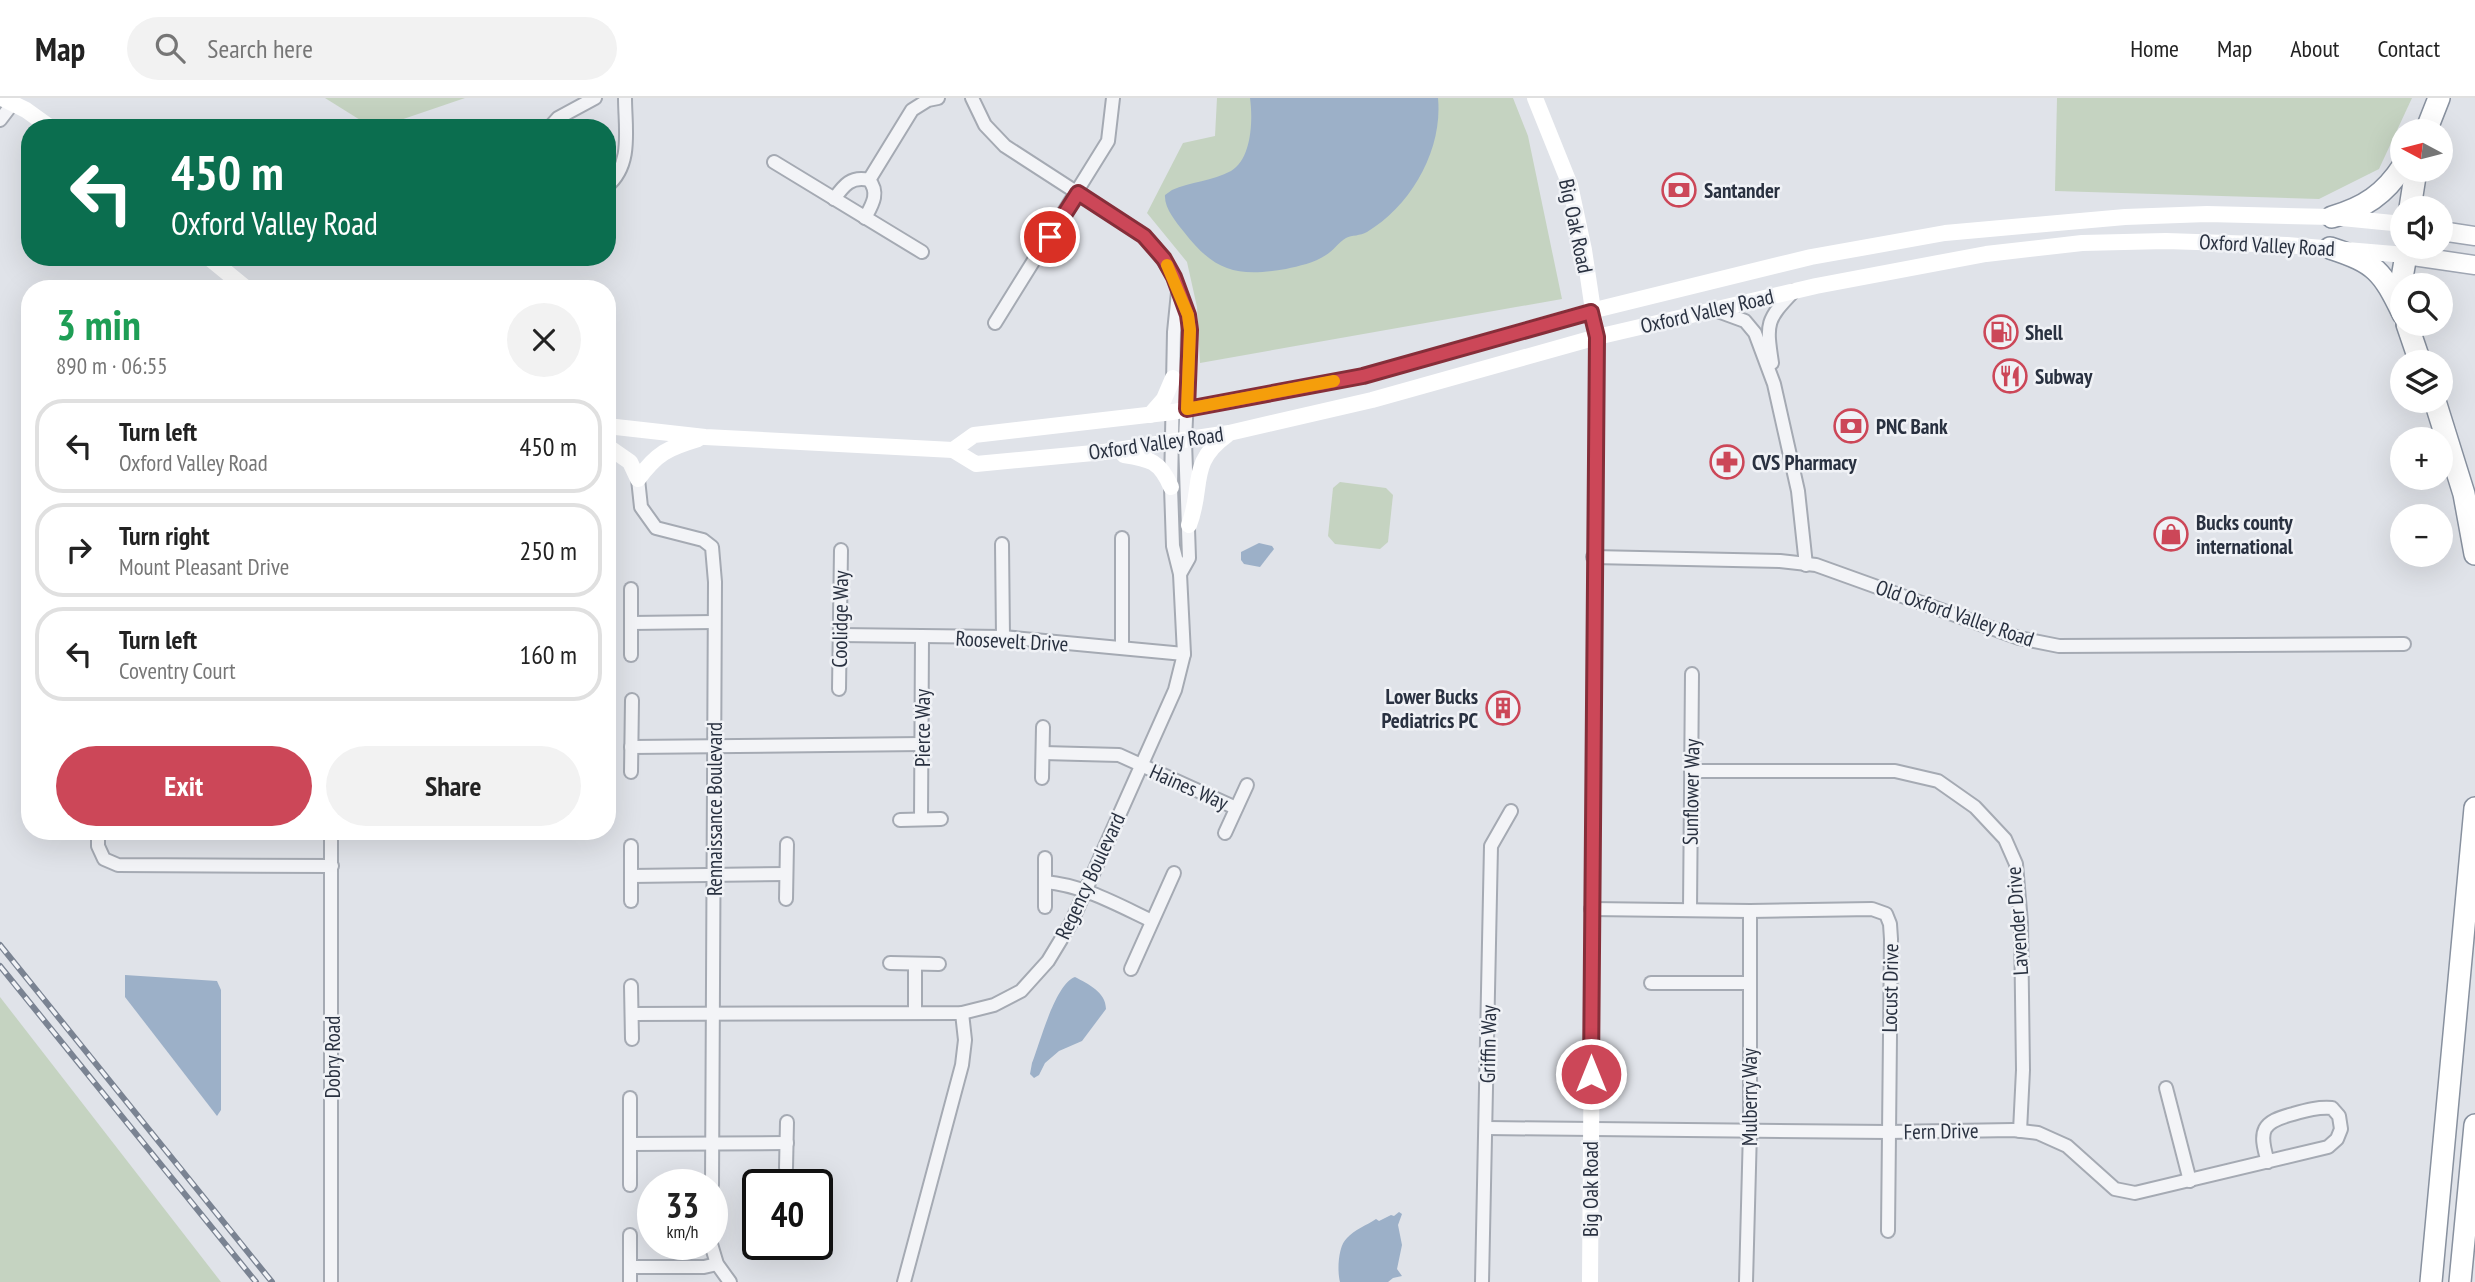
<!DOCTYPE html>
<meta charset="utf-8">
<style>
body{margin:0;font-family:"PT Sans Narrow",sans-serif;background:#f2f2f2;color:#222;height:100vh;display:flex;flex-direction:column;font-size:26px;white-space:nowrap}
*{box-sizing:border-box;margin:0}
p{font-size:23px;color:#767676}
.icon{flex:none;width:38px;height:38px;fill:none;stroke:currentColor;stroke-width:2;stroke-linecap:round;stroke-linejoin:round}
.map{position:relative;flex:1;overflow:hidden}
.details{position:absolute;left:21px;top:182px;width:595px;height:560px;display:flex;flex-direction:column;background:#fff;border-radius:28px;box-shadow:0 7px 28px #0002}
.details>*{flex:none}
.banner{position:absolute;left:21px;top:21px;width:595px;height:147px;border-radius:28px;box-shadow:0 7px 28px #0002;background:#0b6e4f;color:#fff;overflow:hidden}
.needle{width:46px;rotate:277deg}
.tools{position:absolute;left:2390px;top:21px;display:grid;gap:14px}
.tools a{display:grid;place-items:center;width:63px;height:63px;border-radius:50%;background:#fff;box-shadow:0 7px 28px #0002;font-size:35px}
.speed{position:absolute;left:637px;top:1071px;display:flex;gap:14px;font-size:35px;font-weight:700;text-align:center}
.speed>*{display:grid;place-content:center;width:91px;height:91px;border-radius:50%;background:#fff;box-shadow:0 7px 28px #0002;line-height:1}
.speed small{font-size:18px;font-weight:400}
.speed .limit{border:4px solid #111;border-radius:10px;background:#fff;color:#111}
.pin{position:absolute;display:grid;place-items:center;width:60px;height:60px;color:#fff;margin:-30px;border:4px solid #fff;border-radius:50%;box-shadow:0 2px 7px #0007}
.me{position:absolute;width:77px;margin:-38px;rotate:0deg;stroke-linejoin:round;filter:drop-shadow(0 0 5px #0008)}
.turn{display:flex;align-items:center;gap:24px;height:147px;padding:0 35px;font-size:32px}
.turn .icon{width:91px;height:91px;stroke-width:2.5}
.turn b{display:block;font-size:49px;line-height:60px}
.round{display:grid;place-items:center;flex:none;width:74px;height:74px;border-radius:37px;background:#f2f2f2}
.head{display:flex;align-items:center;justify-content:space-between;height:119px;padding:0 35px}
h1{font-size:42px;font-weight:800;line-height:52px;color:#1e9e55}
.action{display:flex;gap:14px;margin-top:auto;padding:14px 35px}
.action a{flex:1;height:80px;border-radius:42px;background:#cc4758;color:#fff;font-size:28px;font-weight:800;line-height:80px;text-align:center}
.action a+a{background:#f2f2f2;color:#222}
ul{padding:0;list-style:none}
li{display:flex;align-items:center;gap:21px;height:94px;margin:0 14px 10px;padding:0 21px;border:4px solid #e0e0e0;border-radius:28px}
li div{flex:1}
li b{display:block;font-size:26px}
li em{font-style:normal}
header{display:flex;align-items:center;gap:42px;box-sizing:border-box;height:98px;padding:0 35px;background:#fff;border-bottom:2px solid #e0e0e0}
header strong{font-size:33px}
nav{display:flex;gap:38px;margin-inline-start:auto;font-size:24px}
.search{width:490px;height:63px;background:#f2f2f2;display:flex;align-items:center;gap:18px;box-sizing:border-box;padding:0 24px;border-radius:38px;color:#767676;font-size:26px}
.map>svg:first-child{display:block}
</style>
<header>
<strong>Map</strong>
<div class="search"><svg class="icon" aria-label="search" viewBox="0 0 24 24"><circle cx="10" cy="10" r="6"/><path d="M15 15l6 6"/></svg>Search here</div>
<nav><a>Home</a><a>Map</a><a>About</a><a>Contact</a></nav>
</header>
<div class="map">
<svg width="2475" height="1184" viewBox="0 0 2475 1184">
<rect width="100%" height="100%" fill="#e0e3e9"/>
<g fill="#c5d3c1">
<polygon points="325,0 465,0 377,30 373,30"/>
<polygon points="1217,0 1513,0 1528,38 1562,201 1200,265 1197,209 1187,164 1147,115 1183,45 1215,38"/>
<polygon points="2057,0 2412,0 2379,71 2319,101 2055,93"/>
<polygon points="1340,384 1386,390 1393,397 1388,444 1380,451 1335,446 1328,438 1333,390"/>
<polygon points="0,899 221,1184 0,1184"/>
</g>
<g fill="#9cb0c8">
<path d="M1250,0h188c5,52 -27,108 -71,134 -7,4 -15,3 -21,6 -7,4 -13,13 -20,17 -12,8 -27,11 -40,14 -49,8 -71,3 -102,-37 -8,-10 -20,-24 -19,-37l7,-5c18,-8 41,-9 59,-19 21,-12 22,-52 19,-73z"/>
<polygon points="1259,445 1272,448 1274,451 1260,469 1244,466 1241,462 1241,454"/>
<polygon points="125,877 217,883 221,892 221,1012 217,1018 125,899"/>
<path d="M1075,879c13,7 31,15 31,32l-24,32 -23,10 -14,12 -6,12 -5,3 -4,-4 2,-11c8,-20 23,-79 43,-86z"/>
<path d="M1399,1114l3,2 -4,11 4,20 -5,24 5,7 -9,2 -5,4h-48c-3,-11 -2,-36 7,-44 7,-8 20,-13 29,-19l3,2 12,-6 3,1z"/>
</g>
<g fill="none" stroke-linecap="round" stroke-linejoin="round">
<defs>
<g id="street">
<polyline points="972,0 985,27 1005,48 1144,138 1155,149 1174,179 1188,217 1190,232 1185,343 1189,460 1180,476"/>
<polyline points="0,22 13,5"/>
<polyline points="549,30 558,20 595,0"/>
<polyline points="774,64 922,154"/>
<polyline points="869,82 912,12 928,2 938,0"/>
<path d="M607,88c26,-21 18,-58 18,-88"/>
<path d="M834,101c10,-14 17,-23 35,-19 11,13 3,25 -4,38"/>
<polyline points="1715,212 1745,223 1755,235 1774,286 1798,393 1806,467"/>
<polyline points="995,225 1108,43 1113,0"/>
<path d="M1772,265c-6,-40 -6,-43 22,-72"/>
<polyline points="638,381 641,409 656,430 703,442 712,449 715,484 712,1087"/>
<polyline points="1002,446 1003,539"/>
<polyline points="1593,459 1780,463 1816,467 2019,540 2059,548 2404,546"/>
<polyline points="631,491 631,557"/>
<polyline points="631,525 714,524"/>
<polyline points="840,537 1003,539 1184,556"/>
<polyline points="1122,549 1122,440"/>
<polyline points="839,591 841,452"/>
<polyline points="631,649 922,646"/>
<polyline points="1043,655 1119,657 1236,710"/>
<polyline points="1691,673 1895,673 1938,683 1975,709 2005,741 2016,766 2021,825 2023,972 2020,1033"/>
<polyline points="631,674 632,602"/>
<polyline points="1042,680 1043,629"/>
<polyline points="921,721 922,539"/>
<polyline points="900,722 941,721"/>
<polyline points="98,733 98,748 104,761 118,767 332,768"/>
<polyline points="1225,735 1247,687"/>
<polyline points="631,748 631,803"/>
<polyline points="1045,760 1045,809"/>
<polyline points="631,778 786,776"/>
<path d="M1045,784c38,3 73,23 107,39"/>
<polyline points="786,801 787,746"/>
<polyline points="1591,811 1750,813 1872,811 1886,816 1890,826 1891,841 1888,1133"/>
<polyline points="1690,812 1692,576"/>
<polyline points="890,865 939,866"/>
<polyline points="915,866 915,915"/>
<polyline points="1131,871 1174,775"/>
<polyline points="1651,885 1750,885"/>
<polyline points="631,888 632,941"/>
<polyline points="632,916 962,915 994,907 1021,893 1048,863 1071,825 1175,592 1184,556 1180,476 1173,448 1171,389 1174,234 1178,194"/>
<polyline points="2166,990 2190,1083"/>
<polyline points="630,1000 630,1087"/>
<path d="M1487,1030l401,4 125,-2 25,3 29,13 48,43 20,4 193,-46 9,-8 4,-10 -2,-13 -7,-8c-14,-1 -25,2 -39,6 -31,8 -35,16 -25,48"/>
<polyline points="631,1046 787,1045"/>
<polyline points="786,1070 787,1024"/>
<polyline points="711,1146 717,1166 730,1184"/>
<polyline points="630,1169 704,1169 717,1166"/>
<polyline points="331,1184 331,733"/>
<polyline points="630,1184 630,1137"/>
<polyline points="904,1184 962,967 965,942 962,915"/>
<polyline points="1482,1184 1491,748 1511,713"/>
<polyline points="1746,1184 1750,1032 1750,813"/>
</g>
<g id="primary">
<polyline points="2441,133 2475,138"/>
<polyline points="2406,149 2406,157 2475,167"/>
</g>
<g id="highway">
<polyline points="2426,33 2439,0"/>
<polyline points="2410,110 2416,72"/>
<path d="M2332,119c32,-9 53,-23 71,-51"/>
<path d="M2330,150c46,15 52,23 73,66"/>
<polyline points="2402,207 2402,180 2406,157"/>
<polyline points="2407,226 2420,264"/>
<polyline points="2435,303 2464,396 2475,456"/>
<polyline points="2431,1184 2475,710"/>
<polyline points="2460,1184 2475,1027"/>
</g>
</defs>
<use href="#street" stroke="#a5aab3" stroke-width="16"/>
<use href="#primary" stroke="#a0a7b4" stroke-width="21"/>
<use href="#highway" stroke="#88919f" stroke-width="24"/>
<use href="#street" stroke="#f3f4f7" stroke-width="12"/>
<g stroke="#fff" stroke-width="16">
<polyline points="2,0 26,12 51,30"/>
<polyline points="1535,0 1570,87 1584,152 1597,239 1590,1184"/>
<polyline points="208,159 247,191"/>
<polyline points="1150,317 1164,301 1173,280"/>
<polyline points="607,328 705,339 953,352 976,366 1104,354 1229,335 1372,302 1597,239 1816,188 1986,156 2082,145 2166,143 2287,147 2406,157"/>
<path d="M607,348l23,16 8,17c19,-26 30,-31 60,-40"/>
<polyline points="953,352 974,337 1173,314 1363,278 1591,213 1811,159 1945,135 2125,119 2207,116 2332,119 2403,126"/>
<path d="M1124,357c26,4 36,6 47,32"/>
<path d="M1189,427c15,-39 -1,-62 38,-90"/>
</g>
<use href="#primary" stroke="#fff" stroke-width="18"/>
<use href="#highway" stroke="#fff" stroke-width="21"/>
<defs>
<g id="rail">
<polyline points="0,847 272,1184"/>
<polyline points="0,868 256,1184"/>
</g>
</defs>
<use href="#rail" stroke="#7a8392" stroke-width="6"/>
<use href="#rail" stroke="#f0f2f6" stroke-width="3.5" stroke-dasharray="10" stroke-linecap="butt"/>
</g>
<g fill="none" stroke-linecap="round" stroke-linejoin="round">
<defs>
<polyline id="route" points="1050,139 1078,95 1144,138 1164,161 1174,179 1188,217 1190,232 1187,311 1363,278 1591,214 1597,239 1591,976"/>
</defs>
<use href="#route" stroke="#852e39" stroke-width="18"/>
<use href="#route" stroke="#cc4758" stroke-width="12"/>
<polyline stroke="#f59e0b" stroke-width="12" points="1167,167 1188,217 1190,232 1187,311 1334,283"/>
</g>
<defs>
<symbol id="bank-ring" viewBox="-11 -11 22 22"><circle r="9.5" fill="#f0f2f6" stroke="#cc4758" stroke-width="1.5"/><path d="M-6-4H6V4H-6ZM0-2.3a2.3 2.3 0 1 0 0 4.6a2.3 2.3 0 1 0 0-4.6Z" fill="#cc4758"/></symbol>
<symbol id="fuel-ring" viewBox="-11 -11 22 22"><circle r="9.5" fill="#f0f2f6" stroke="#cc4758" stroke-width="1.5"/><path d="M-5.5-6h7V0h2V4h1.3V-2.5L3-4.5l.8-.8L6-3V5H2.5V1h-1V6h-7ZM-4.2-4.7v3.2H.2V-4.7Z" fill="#cc4758"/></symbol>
<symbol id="restaurant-ring" viewBox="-11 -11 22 22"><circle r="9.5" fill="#f0f2f6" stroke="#cc4758" stroke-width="1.5"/><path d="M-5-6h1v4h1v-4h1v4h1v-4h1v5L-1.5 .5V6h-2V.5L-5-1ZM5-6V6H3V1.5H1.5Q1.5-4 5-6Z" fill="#cc4758"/></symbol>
<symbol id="pharmacy-ring" viewBox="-11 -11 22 22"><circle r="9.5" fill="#f0f2f6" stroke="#cc4758" stroke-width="1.5"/><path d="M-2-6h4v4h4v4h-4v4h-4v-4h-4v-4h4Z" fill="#cc4758"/></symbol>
<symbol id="shop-ring" viewBox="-11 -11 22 22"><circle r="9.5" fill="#f0f2f6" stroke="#cc4758" stroke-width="1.5"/><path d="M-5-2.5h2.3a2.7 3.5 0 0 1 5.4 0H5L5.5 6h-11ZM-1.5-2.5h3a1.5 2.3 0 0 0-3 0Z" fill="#cc4758"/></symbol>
<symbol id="building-ring" viewBox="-11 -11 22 22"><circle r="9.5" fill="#f0f2f6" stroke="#cc4758" stroke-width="1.5"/><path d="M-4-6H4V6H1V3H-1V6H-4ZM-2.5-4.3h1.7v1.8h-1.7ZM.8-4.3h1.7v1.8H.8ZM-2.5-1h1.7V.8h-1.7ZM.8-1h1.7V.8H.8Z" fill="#cc4758"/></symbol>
</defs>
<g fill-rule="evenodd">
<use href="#bank-ring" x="1660" y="73" width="38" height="38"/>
<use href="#fuel-ring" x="1982" y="215" width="38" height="38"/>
<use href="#restaurant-ring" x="1991" y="259" width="38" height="38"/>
<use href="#bank-ring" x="1832" y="309" width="38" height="38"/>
<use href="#pharmacy-ring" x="1708" y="345" width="38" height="38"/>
<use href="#shop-ring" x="2152" y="417" width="38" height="38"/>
<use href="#building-ring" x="1484" y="591" width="38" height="38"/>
</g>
<g text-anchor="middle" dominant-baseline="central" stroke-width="5" stroke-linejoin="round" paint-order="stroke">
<g font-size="21" font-weight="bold" fill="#293140" stroke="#f0f2f6" text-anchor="start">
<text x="1704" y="92">Santander</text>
<text x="2025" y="234">Shell</text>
<text x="2035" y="278">Subway</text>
<text x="1876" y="328">PNC Bank</text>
<text x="1752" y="364">CVS Pharmacy</text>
<text x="2196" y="424">Bucks county<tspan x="2196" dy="24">international</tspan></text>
<text x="1478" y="598" text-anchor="end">Lower Bucks<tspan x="1478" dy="24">Pediatrics PC</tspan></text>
</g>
<g font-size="21" fill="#293140" stroke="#f0f2f6">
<text transform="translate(1576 128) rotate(78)">Big Oak Road</text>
<text transform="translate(2267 147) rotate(3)">Oxford Valley Road</text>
<text transform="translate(1707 213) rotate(-13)">Oxford Valley Road</text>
<text transform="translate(1156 345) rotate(-8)">Oxford Valley Road</text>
<text transform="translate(1955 515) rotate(19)">Old Oxford Valley Road</text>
<text transform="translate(840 521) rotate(-89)">Coolidge Way</text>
<text transform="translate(1012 543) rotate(3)">Roosevelt Drive</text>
<text transform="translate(922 630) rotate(-90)">Pierce Way</text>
<text transform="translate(1189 689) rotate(24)">Haines Way</text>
<text transform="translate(1691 694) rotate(-89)">Sunflower Way</text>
<text transform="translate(714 711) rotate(-90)">Rennaissance Boulevard</text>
<text transform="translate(1090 778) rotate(-65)">Regency Boulevard</text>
<text transform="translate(2017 823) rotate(-94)">Lavender Drive</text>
<text transform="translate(1890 890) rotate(-89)">Locust Drive</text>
<text transform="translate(1488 946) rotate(-89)">Griffin Way</text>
<text transform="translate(332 959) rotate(-90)">Dobry Road</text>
<text transform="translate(1749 999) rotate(-90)">Mulberry Way</text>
<text transform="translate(1941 1033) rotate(-1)">Fern Drive</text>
<text transform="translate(1590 1091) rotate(-90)">Big Oak Road</text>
</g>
</g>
</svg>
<div class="tools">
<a><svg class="needle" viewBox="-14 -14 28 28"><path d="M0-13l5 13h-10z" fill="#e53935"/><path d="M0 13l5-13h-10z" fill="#767676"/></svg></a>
<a><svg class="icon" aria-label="sound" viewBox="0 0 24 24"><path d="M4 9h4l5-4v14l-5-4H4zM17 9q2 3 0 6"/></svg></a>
<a><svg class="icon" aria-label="search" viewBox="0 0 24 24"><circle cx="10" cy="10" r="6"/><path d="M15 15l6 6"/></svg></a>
<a><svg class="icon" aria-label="layers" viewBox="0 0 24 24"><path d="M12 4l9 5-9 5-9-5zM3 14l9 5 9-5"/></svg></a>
<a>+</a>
<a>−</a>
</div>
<div class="speed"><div>33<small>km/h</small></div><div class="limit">40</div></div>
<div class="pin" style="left:1050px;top:139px;background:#d93025"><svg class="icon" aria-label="arrive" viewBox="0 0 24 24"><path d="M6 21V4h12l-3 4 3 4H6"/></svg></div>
<svg class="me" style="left:1591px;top:976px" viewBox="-20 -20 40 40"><circle r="17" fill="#cc4758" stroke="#fff" stroke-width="3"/><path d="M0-11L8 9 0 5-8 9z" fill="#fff"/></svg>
<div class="banner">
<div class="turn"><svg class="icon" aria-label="left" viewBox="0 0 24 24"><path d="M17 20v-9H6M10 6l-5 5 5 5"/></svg><div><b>450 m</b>Oxford Valley Road</div></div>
</div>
<section class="details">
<div class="head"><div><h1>3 min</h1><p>890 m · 06:55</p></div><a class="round"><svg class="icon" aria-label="close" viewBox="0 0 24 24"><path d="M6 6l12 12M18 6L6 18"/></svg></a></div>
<ul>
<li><svg class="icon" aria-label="left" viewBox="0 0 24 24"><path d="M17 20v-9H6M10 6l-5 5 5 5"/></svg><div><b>Turn left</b><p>Oxford Valley Road</p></div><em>450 m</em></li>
<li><svg class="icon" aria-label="right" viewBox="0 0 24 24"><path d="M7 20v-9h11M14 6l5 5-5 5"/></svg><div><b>Turn right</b><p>Mount Pleasant Drive</p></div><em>250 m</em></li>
<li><svg class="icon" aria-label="left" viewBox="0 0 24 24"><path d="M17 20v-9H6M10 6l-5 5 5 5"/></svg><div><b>Turn left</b><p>Coventry Court</p></div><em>160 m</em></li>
</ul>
<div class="action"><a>Exit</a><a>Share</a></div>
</section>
</div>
